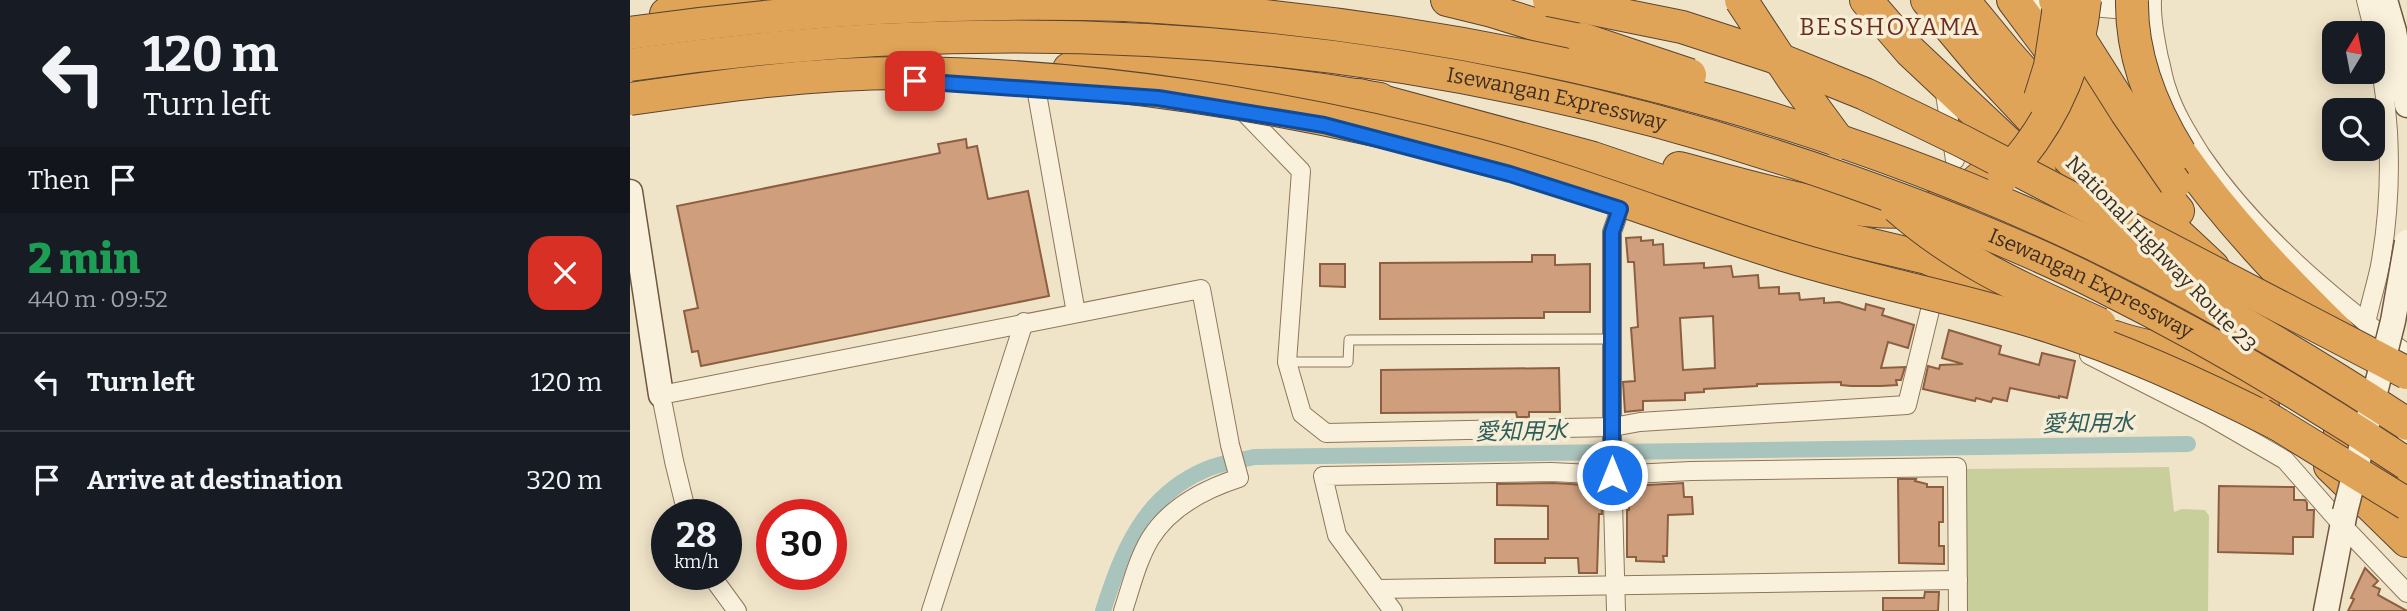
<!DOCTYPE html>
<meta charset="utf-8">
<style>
body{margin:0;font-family:Bitter,"Noto Sans JP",serif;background:#242831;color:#f1f3f6;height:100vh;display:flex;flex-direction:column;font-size:26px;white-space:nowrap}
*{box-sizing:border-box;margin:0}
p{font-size:23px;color:#9ea1a6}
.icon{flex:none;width:38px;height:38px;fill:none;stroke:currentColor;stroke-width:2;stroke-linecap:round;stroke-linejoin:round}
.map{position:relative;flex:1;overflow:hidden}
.details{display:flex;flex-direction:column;background:#171b24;width:630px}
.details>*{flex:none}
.guide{background:#171b24;color:#f1f3f6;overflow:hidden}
.needle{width:46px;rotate:10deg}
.buttons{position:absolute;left:1692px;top:21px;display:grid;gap:14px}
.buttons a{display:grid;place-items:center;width:63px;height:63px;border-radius:14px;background:#171b24;box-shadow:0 4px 18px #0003;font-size:35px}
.speed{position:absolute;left:21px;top:499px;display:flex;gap:14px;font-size:35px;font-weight:700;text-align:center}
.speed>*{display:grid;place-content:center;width:91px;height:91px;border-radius:50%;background:#171b24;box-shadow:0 4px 18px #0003;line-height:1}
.speed small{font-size:18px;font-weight:400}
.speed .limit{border:10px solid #d22;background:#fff;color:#111}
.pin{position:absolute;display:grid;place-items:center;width:60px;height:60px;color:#fff;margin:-30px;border-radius:14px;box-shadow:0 4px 10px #0006}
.me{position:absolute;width:77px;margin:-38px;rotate:0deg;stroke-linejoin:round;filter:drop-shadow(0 0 5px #0008)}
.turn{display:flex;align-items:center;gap:24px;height:147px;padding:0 28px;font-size:32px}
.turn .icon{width:91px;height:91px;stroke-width:2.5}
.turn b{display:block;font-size:49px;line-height:60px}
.then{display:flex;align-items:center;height:66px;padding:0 28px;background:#0003;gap:14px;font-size:26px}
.round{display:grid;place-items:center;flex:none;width:74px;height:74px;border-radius:21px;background:#242831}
.headline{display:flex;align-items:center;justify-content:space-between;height:119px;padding:0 28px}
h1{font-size:42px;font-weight:800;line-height:52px;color:#1e9e55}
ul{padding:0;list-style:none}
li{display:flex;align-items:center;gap:21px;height:98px;padding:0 28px;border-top:2px solid #363941}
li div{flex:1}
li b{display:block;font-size:26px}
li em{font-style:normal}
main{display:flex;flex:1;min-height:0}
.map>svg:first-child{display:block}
</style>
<main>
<section class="details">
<div class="guide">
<div class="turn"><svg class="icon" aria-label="left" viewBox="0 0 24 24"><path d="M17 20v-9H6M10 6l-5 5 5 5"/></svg><div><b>120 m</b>Turn left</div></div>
<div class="then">Then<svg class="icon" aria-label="arrive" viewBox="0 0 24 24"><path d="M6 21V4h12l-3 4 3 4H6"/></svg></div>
</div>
<div class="headline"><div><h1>2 min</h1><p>440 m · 09:52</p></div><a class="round" style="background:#d93025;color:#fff"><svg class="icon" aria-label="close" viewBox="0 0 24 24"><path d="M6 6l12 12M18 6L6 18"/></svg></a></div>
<ul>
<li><svg class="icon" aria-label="left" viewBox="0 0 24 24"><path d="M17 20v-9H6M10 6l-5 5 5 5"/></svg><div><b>Turn left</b></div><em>120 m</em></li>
<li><svg class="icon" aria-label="arrive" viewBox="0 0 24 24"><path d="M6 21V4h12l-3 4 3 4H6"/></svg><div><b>Arrive at destination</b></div><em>320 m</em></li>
</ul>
</section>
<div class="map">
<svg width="1777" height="611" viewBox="0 0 1777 611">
<rect width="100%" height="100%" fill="#f0e4c8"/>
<polygon fill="#c9cf9b" points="1539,467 1544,512 1552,509 1575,510 1579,516 1578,611 1336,611 1334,469"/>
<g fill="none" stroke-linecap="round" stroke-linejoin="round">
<path stroke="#a9c4bc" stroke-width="16" d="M473,611c19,-60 41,-116 104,-142 14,-6 31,-8 47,-12l934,-13"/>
</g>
<g fill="#cf9f7d" stroke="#8d5f41" stroke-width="2" fill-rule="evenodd">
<polygon points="336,139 337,148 347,146 358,199 398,191 419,296 71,366 68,351 62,352 54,311 68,308 47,206 310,153 308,144"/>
<path d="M1011,237v4l12,-1v5l10,-1 1,21 40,-2v5l27,-2 2,11 25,-2 1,13 20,-1v7l20,-1 1,7 24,-2v5l15,-1 26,8 1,-6 18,5 -2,6 32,10 -6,23 -20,-6 -7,26 24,-1 -4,13h-5l1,5 -16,1h-30l-10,-1v-3l-84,2v2l-53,3v3l-19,1v7l-42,1v9l-18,2 -2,-30 12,-1 -4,-53 7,-1 -4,-65h-6l-2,-24zM1083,316l2,52 -32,2 -3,-52z"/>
<polygon points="902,255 925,255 925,265 960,264 960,312 914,312 914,318 750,319 750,263 902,262"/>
<polygon points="690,264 715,264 715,287 690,286"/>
<polygon points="1319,330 1371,346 1369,354 1409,365 1412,353 1445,361 1437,398 1429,396 1429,398 1380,388 1377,401 1363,398 1361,402 1346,398 1345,401 1293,389 1298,366 1309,369 1310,365 1333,364 1312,358"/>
<polygon points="929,368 930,412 899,412 899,417 887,417 886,412 751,413 751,370"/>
<polygon points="1268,479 1286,479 1285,481 1297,484 1297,487 1313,487 1313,522 1309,522 1309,546 1314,546 1314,564 1269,563"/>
<polygon points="923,483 955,485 955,489 971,489 972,514 969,514 967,573 949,573 948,558 915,558 915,563 865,563 865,539 918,539 918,506 867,505 867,484"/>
<polygon points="1053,483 1054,497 1062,497 1063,514 1038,515 1037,556 1033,556 1034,562 1006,561 1006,557 997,557 997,510 999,510 1000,486"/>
<polygon points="1589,486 1664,487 1664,500 1675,500 1677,503 1677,510 1684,510 1683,537 1663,537 1663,554 1588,552"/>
<polygon points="1735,568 1748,581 1743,586 1750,589 1748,595 1777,611 1718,611 1724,599 1721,598"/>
<polygon points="1295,592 1309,592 1308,611 1253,611 1253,598 1294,598"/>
</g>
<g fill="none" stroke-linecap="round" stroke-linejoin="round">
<defs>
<polyline id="lane" points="657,362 718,362 719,340 983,339"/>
<g id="street">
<path d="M1522,0c-1,19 3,39 7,58 3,10 4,21 8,31 7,23 21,45 34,66 54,79 130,142 206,199"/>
<path d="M1736,0c24,85 30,178 14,266 -4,19 -10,38 -14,57"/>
<polyline points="1384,1 1511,11"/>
<polyline points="1314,87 1325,160"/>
<polyline points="406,88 446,313"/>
<polyline points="615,113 671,171 657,362 672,414 696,433 983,427 1010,422 1277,405 1302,302"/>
<polyline points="1459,355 1579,416 1655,460 1713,526 1777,593"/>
<path d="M57,514l-13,-53 -13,-66 540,-106 29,156 9,33c-34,11 -70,30 -89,61 -13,22 -19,48 -27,72"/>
<polyline points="80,574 107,611"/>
<polyline points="747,589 1328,580"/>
<polyline points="301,611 394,322"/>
<polyline points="763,611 707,535 693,476 921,472 983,475 1061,471 1327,467 1328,611"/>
<polyline points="986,611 982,467 982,232 990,209"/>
</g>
<g id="secondary">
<polyline points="1755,0 1764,31 1777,105"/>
<polyline points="0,192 31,395"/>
<polyline points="1696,611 1715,512"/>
</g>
<g id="highway">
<polyline points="817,0 862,11 952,39"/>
<polyline points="1236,0 1280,51 1410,173"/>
<polyline points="1297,0 1354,68 1506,230"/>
<polyline points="1333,0 1375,51 1489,179 1583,267"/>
<polyline points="1383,0 1477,126 1548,211"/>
<polyline points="36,14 115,0"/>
<path d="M439,69c104,2 208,12 311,30"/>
<polyline points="729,95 963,158 1170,228 1297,258 1378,295"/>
<path d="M1550,153c47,67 103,125 161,182"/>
<path d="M1049,168c62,16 203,61 262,37 19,-8 36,-24 51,-38"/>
<polyline points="1585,314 1654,379"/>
<path d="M1485,337c23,9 47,10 69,19 22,8 59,35 79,51"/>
<polyline points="1710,431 1777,496"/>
<polyline points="1700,466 1777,541"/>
</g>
</defs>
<use href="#lane" stroke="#8d765c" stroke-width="11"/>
<use href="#street" stroke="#8d765c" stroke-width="20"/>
<use href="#secondary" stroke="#6f573f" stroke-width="27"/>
<use href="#highway" stroke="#5b4430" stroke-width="34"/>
<use href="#lane" stroke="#faf1dc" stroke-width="9"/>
<use href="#street" stroke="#faf1dc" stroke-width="18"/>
<use href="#secondary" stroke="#faf1dc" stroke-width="24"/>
<use href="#highway" stroke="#e0a458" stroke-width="32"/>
<defs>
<polyline id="secondary-bridge" points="1715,512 1763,321 1777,242"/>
<g id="highway-bridge">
<polyline points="919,0 1052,27 1141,56 1235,94 1332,141 1777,373"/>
<polyline points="1111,0 1163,79 1210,143"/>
<polyline points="1425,0 1496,112 1545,183"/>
<path d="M1502,0c-1,56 19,106 48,153"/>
<path d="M0,33c161,-23 332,-33 494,-28 336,18 672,96 975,242 107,52 209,112 308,177"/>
<polyline points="952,39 1060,75"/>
<path id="s1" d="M0,65c417,-61 822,-25 1219,116 85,30 170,63 251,104 106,53 208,113 307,179"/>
<polyline points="1410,98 1420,66 1430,0"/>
<path d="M0,99c89,-13 183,-26 273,-26 189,1 392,34 574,82 105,28 206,69 310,101 87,27 177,43 264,71 79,25 154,60 228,98"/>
<path d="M1374,176c47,-50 74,-107 81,-176"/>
<path d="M1267,207c62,55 128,83 203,117"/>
<polyline points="1631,414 1777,504"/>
</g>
</defs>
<use href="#secondary-bridge" stroke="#6f573f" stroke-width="27" stroke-linecap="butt"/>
<use href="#highway-bridge" stroke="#5b4430" stroke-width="34" stroke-linecap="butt"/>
<use href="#secondary-bridge" stroke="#faf1dc" stroke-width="24"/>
<use href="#highway-bridge" stroke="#e0a458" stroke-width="32"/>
</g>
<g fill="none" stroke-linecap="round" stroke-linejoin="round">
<defs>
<polyline id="route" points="285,81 528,98 694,125 880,174 990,209 982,232 982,475"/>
</defs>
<use href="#route" stroke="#114b97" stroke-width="18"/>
<use href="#route" stroke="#1a73e8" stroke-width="12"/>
</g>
<g text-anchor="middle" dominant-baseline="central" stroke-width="7" stroke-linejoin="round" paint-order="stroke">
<g font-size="21" fill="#3d2e20" stroke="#f7eed8">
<text stroke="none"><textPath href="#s1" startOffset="933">Isewangan Expressway</textPath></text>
<text transform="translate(1531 254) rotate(46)">National Highway Route 23</text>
<text stroke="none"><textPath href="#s1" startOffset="1500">Isewangan Expressway</textPath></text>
</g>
<g font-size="23" font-style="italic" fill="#2f5d5a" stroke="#f7eed8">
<text transform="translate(1458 423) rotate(-1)">愛知用水</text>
<text transform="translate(891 431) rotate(-1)">愛知用水</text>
</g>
<g font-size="24" letter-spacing="2" fill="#6b2e1e" stroke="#f7eed8">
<text x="1260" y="27">BESSHOYAMA</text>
</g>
</g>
</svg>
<div class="buttons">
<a><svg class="needle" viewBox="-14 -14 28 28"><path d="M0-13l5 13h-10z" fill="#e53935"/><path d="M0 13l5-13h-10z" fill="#9ea1a6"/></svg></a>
<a><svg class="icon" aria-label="search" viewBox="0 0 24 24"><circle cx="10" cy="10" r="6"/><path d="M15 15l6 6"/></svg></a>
</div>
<div class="speed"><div>28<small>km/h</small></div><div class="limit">30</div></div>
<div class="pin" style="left:285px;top:81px;background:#d93025"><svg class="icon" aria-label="arrive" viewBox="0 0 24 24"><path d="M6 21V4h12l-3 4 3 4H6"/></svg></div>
<svg class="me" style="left:982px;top:475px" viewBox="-20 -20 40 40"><circle r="17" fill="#1a73e8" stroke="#fff" stroke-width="3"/><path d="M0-11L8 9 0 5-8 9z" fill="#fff"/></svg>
</div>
</main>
